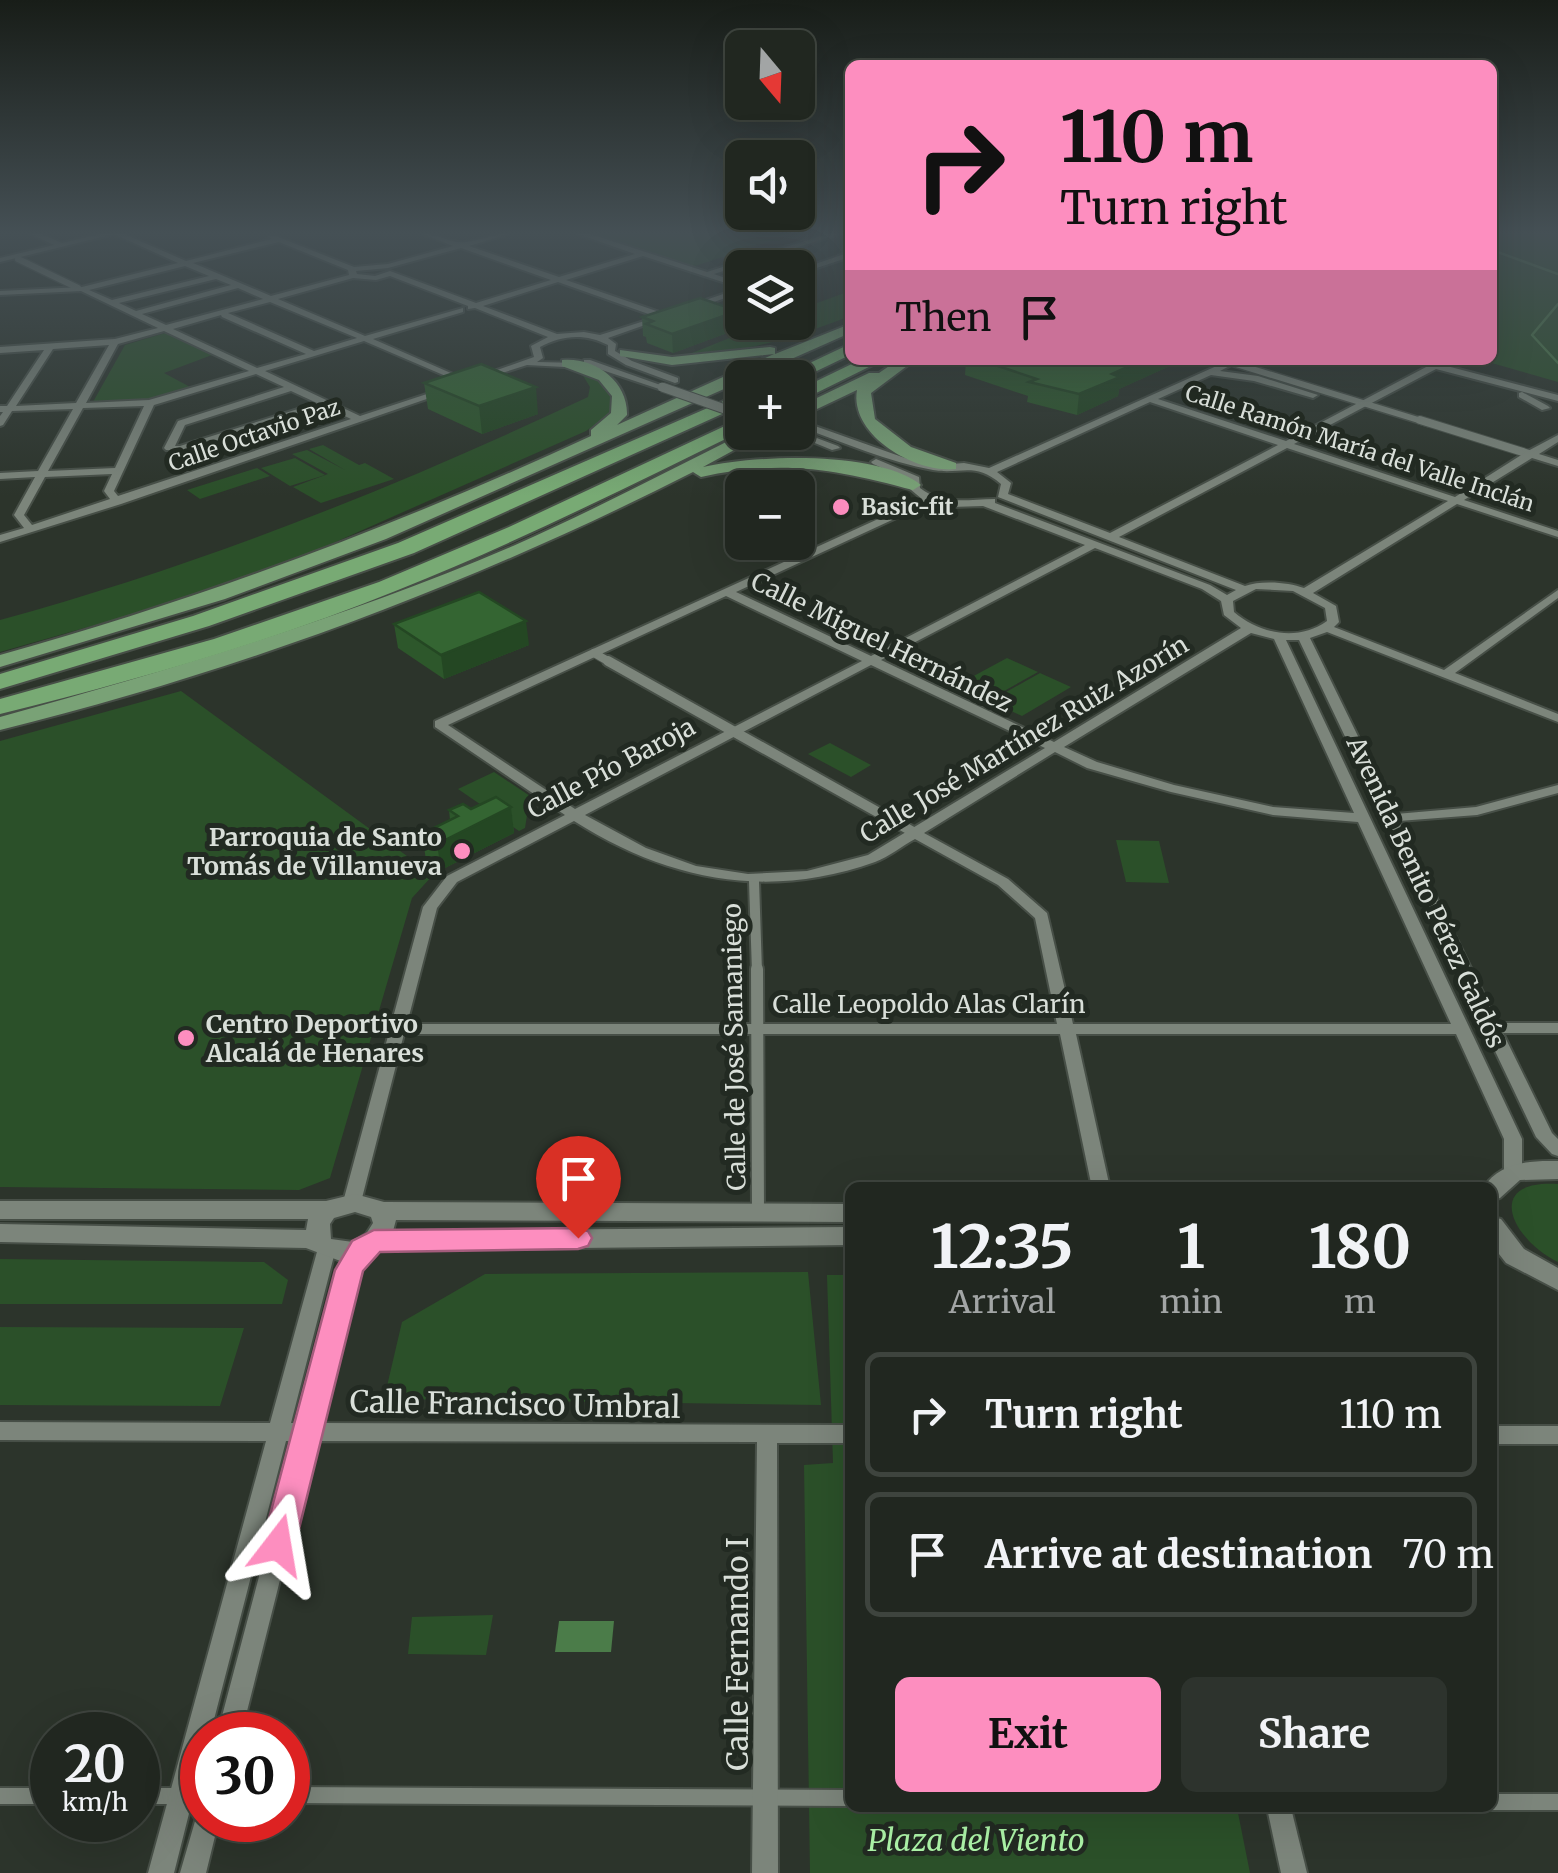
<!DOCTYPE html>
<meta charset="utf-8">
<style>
body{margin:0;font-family:Merriweather,serif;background:#2d332d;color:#f1f3f6;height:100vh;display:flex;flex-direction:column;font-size:38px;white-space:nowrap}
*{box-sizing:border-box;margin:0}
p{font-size:32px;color:#a2a5a5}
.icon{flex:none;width:55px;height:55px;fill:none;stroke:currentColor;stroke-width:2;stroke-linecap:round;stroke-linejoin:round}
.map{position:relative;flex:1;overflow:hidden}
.panel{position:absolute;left:845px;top:1182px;width:652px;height:630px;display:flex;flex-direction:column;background:#212720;border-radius:15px;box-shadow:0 10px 40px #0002,0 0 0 2px #3e443e}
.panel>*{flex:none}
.top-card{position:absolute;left:845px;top:60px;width:652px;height:305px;border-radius:15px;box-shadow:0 10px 40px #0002,0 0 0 2px #3e443e;background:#fd8ebf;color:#111;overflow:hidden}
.needle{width:65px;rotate:161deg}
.buttons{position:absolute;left:725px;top:30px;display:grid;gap:20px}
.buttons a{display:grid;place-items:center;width:90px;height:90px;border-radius:15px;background:#212720;box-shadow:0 10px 40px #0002,0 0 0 2px #3e443e;font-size:50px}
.speed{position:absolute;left:30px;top:1712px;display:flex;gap:20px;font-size:50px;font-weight:700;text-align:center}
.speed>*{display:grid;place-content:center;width:130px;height:130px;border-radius:50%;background:#212720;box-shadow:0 10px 40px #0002,0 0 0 2px #3e443e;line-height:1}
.speed small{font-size:25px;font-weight:400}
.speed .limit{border:15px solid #d22;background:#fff;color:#111}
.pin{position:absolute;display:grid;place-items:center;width:85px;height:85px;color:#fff;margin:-102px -42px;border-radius:50% 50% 50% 0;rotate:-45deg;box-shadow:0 0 10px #0007}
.pin .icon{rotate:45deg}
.me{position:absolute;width:110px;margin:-55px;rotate:14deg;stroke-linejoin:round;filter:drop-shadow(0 0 8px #0008)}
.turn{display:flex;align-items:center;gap:35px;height:210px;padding:0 50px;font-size:45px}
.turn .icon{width:130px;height:130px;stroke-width:2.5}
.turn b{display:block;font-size:70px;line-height:85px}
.then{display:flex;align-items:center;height:95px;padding:0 50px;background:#0003;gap:20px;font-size:38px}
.eta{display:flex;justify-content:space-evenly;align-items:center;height:170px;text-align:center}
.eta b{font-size:60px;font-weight:700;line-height:70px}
.cta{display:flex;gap:20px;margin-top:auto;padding:20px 50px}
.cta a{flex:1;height:115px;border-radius:15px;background:#fd8ebf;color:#111;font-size:40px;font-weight:700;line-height:115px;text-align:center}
.cta a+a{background:#2d332d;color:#f1f3f6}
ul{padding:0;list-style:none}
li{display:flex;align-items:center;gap:30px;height:125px;margin:0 20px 15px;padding:0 30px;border:5px solid #3e443e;border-radius:15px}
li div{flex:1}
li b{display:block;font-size:38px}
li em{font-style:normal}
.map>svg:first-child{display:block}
</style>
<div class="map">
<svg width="1558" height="1873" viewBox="0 0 1558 1873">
<rect width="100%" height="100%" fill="#2c342b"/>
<g fill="#2b5029">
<polygon points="591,234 793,234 692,267"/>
<polygon points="1493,234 1558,234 1558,382 1481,360 1492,360"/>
<path d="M850,291v25c-62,24 -102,35 -168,41l85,-34 31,-1v-12z"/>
<polygon points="165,333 212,355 164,373 192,388 155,399 93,402 125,345"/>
<path d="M590,372l19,15 6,17 -9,13 -20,14 -282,125 -121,44 -183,52v-32c204,-56 397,-133 588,-223l2,-10 -8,-13z"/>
<polygon points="323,445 359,465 365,463 394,479 321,503 293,487 328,474 292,454 307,450 345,470 309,449"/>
<polygon points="295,458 325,475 290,486 261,468"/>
<polygon points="257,468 270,476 200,499 187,490"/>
<polygon points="1007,658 1038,672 988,700 957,685"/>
<polygon points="1040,673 1071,687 1022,716 990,701"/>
<polygon points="181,691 433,875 412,898 330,1178 299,1190 0,1187 0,741"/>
<polygon points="830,743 871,765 851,777 808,754"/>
<polygon points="494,772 530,796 525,828 519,831 458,789"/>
<polygon points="1116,840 1159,841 1169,883 1126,882"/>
<path d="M1558,1184v78c-47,-23 -75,-83 0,-78z"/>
<polygon points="0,1259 264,1262 288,1280 282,1304 0,1304"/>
<polygon points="808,1272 821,1405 384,1399 402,1322 485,1274"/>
<polygon points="827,1275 850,1275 850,1808 1237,1808 1250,1873 810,1873 804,1465 833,1463"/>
<polygon points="0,1327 244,1328 220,1406 0,1405"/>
<polygon points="493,1615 486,1655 408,1654 412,1617"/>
</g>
<polygon fill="#4b7c49" points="559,1621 614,1621 611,1652 555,1652"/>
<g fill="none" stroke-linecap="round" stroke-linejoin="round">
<g stroke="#4b7c49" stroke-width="2.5">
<polyline points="1492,250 1558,274"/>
<polyline points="1558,304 1532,335 1558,363"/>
</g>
<defs>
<g id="pedestrian-far4">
<polyline points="18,259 78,288"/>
<polyline points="738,297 742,299"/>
<polyline points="1223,360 1428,423"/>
</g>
<g id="pedestrian-far3">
<polyline points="1420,420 1529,454"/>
<polyline points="594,653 613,664"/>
</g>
<g id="pedestrian-far2">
<polyline points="608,661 915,833"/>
<polyline points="754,881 757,972"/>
</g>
<polyline id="pedestrian-far1" points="757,969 758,1212"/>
<g id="pedestrian">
<polyline points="288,1795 850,1798"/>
<polyline points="0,1796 52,1796"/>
<polyline points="138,1796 202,1796"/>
<polyline points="1492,1802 1558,1802"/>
</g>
<g id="minor">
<path d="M31,234h10l21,9 38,-9h24l62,27 86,-22 -3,-2 4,-2 81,32 34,-3 65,-18 -30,-12c15,0 29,10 42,8 15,-1 27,-8 43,-8l-39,12 90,31 76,-23 -57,-20h12l117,38 120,-38h12l-125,40 28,10v8l-48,17h-3v-4l50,-17 -98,-32 -77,24 102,35v4h-6l-54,19 8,6 -1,7 17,10 46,17v4l-3,1 -49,-18 -18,-11v-9c-23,-12 -46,-10 -68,2l3,11 -6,4 43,1 3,1v4l-56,-3 -47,15v-4l54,-19 -3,-11 17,-9 -73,-29 -7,1v-3l-78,-30 -14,4 -23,-2 -75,21 87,37 98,-28v4l-90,27 96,42 -7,2 -98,-42 -99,30 95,45 79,-26 8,2 -326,112 -121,38v-7l24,-7 -10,-13 21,-38 -35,2v-6l38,-2 35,-62 -61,2 -9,14 -3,1v-10l3,-4h-3v-6h7l37,-56 -44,3v-6l115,-8 43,-11 -77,-37 -81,4v-4l82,-4 96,-24 -64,-29 -114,28v-4l54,-13zM279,242l69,28 1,5 -78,21 -78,-33zM461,248l90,32 -75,23 -86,-32 -15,5 -18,-2 -1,-3 32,-3zM185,266l24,10 -97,24 -23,-10zM216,279l15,6 -95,26 -17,-8zM558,282l99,35 -57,18 -16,-3 -27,2 -74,-28zM238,288l25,11 -97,26 -24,-11zM270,302l87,36 -43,13 -86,-38zM221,315l1,2 84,37 -49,14 -84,-39zM164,331l85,40 -100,29 -63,3 32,-59zM109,345l-33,58 -60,3 37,-57zM256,374l28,13 -106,34 -14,27 2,2 18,1 140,-45 27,13 -233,77 -4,-5 40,-86zM291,391l26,12 -137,43h-5l10,-21zM144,406l-29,62 -67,3 35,-63zM112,474l-8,17 6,8 -78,26 -8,-10 21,-38z"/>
<polygon points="844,234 850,234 850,237"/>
<polygon points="850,252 850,257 798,274 798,270"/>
<polygon points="584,360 590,360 666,387 659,389 584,364"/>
<path d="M1230,360h11l-21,11 38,5 60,19 -5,3 -59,-17 -43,-6 -53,24 128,42 142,-75 -18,-6 24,3 16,-3 -7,5 115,30v6l-122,-32 -142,75 161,53 71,-45 32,-17v7l-19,12 19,6v6l-26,-8 -68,42 94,31v6l-101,-33 -144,89 23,13 3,16 -5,5 110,43 114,-80v8l-103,75 103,41v8l-231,-90 -17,6 86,176 80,-7 82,-22v8l-81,22 -78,6 99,202h60v10h-55l49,100 6,6v17l-6,-2 -16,-17 -237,-497h-13l236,499v35l-3,5 -6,2 -6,-2 -3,-5v-35l-48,-105h-380l34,154h-18l-32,-154h-656l-43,168 -3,5 -6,2 -6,-2 -3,-5 80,-295 24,-31 118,-61 -130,-88v-6l487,-222 -12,-10v-9l-37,-16 -2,-2 5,-3 43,18 1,11c24,18 47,11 75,11v4l215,82 17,10 9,-5 -238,-93 3,-13c-27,-23 -40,-9 -68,-14 -45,-8 -91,-28 -135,-44v-6l107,38 34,7 25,-2 25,5zM1150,402l128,43 -168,88 -102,-39 3,-11 -14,-11zM1287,448l161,53 -144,87c-16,-6 -43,-8 -59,-2l-126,-49zM931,502l20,5 32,-1 102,39 -214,111 -135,-64zM1095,548l107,41 19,12 3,14 17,13 -187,114 -173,-82zM1256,589l37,2 32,17 2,13c-29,21 -67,13 -93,-9l-1,-11zM726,596l136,65 -287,148 -127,-84zM1251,633l23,6 80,174 -81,-6 -99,-22 -77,-23 -33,-15zM871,665l174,83 -177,107 -61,16 -59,3 -52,-8 -50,-18 -61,-33zM1055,752l32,16 84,24 102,23 85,7 93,202h-378l-26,-111 -39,-34 -84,-46zM574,821c95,60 194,79 301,41 14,-5 27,-16 40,-23l83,46 37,33 22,106h-650l30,-116 20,-26z"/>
<polygon points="1522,392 1548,406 1550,408 1542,410 1519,397 1519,393"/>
<polygon points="798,431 838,446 840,448 832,450 788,432"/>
<polygon points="327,1241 334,1243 336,1248 291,1423 299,1423 340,1270 355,1244 362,1242 369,1244 371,1249 358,1271 320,1423 850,1425 850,1443 777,1443 778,1873 752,1873 757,1442 315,1441 241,1735 217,1735 295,1441 286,1441 210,1735 202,1735 202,1762 174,1873 148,1873 266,1441 0,1440 0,1422 270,1423 318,1248 320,1243"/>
<rect x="1492" y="1426" width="66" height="18"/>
<polygon points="1267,1808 1291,1808 1307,1873 1281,1873"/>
<polygon points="202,1810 202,1820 219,1820 206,1873 180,1873 198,1811"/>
</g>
<g id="tertiary">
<path d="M1549,1161h9v18l-38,1 -20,18 -8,3v-13h-9c15,-23 40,-27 66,-27z"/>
<path d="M355,1194l29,8 466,2v18l-454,-2 -3,11 457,-4v18l-471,5 -36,12 -37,-14 -306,-6v-18l306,6 2,-11h-308v-18h326zM355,1212l16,5 2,6 -7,11 -13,8 -22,-3 -1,-15 4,-6z"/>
<polygon points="1492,1217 1501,1219 1524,1249 1558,1268 1558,1290 1506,1263 1492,1245"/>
</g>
<g id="trunk">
<path d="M850,324v9l-464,206 -161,60 -225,68v-12c204,-57 399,-130 591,-219v-6l20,-17 1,-17 -13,-16 -37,-14v-6c33,-3 66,21 65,55l-10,10 157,-71 -102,11 -52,-9v-6l52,7 98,-10 5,1v6z"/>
<path d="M898,360h17l-44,33 4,26 36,28 45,16v6c-40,5 -107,-34 -99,-79l-59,28v-11l71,-34h10z"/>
<path d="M746,432h21l-64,35c53,-12 174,-17 218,18l-8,5c-77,-21 -132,-31 -212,-13l-8,-5c-220,112 -453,199 -693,258v-13c174,-48 347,-100 513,-171 79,-35 155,-75 233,-114z"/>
</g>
<g id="motorway">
<polygon points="850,344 850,355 798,380 778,378"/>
<polygon points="860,360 883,360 798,402 798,390"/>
<polygon points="742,393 742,405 414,553 209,626 0,689 0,674 193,616 398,543"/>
<path d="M742,418v13c-113,55 -226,112 -344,159 -128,52 -264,91 -398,124v-15l214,-60 165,-57 130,-55z"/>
</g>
</defs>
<use href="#pedestrian-far4" stroke="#474f47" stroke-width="9"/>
<use href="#pedestrian-far3" stroke="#474f47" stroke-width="10"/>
<use href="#pedestrian-far2" stroke="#474f47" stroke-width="14"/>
<use href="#pedestrian-far1" stroke="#474f47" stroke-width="16"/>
<use href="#pedestrian" stroke="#474f47" stroke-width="20"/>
<use href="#minor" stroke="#474f47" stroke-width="4"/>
<use href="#tertiary" stroke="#474f47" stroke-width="4"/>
<use href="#trunk" stroke="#474f47" stroke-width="4"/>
<use href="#motorway" stroke="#474f47" stroke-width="4"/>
<use href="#pedestrian-far4" stroke="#7c857b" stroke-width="6"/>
<use href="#pedestrian-far3" stroke="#7c857b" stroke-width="8"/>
<use href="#pedestrian-far2" stroke="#7c857b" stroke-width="10"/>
<use href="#pedestrian-far1" stroke="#7c857b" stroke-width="12"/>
<use href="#pedestrian" stroke="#7c857b" stroke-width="16"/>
<use href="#minor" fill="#7c857b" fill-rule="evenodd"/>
<use href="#tertiary" fill="#7c857b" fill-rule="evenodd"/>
<use href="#trunk" fill="#79a276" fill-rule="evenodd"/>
<use href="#motorway" fill="#78aa74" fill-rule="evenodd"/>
<defs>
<polyline id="minor-bridge" points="662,387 742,415"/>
</defs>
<use href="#minor-bridge" stroke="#474f47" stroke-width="11" stroke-linecap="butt"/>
<use href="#minor-bridge" stroke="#7c857b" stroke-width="9"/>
</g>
<g fill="#2d572b">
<polygon points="642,317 738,329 673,353 647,343 646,337 643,336"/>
<polygon points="966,360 1173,360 1172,365 1119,389 1118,396 1077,415 1027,402 1028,396 965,375"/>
<polygon points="424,383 538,414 482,434 428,409"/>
<polygon points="394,624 529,645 444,679 398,648"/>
<polygon points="511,807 514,833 441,870 426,860 422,834 450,820 449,810"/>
</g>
<g fill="#244723">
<polygon points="738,311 738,329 673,353 672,334"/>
<polygon points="1143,360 1173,360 1172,365 1119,389 1118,396 1077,415 1079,394 1112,374"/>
<polygon points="536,387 538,414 482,434 479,406"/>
<polygon points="526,621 529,645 444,679 441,655"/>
<polygon points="511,807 514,833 441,870 437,844"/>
</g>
<g fill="#346532" stroke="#244723" stroke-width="2.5">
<polygon points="700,298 738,311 672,334 646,324 653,321 642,317"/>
<polygon points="980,360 1143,360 1112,374 1120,377 1079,394 1029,382 1037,379"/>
<polygon points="481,364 536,387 479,406 424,383"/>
<polygon points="479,592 526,621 441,655 394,624"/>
<polygon points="496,797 511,807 437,844 422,834 458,816 449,810 463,804 471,809"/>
</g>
<linearGradient id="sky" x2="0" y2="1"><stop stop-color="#181d18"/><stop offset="0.47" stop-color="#455055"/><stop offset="1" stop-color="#455055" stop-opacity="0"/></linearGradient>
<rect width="1558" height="496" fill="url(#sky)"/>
<polygon fill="#fd8ebf" stroke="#a45c7c" stroke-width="2.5" points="578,1228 588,1231 592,1238 588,1246 578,1249 380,1252 363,1271 295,1545 290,1556 278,1560 267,1556 262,1545 335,1270 352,1241 374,1230"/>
<g fill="#fd8ebf" stroke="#222a22" stroke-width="4">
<circle cx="841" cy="507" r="10"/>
<circle cx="462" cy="851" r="10"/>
<circle cx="186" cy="1038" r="10"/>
</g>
<g text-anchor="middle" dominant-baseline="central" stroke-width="10" stroke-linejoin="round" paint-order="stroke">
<g font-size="22" fill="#d9dfd9" stroke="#222a22">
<text transform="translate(254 435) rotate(-19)">Calle Octavio Paz</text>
<text transform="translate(1360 448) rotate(18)">Calle Ramón María del Valle Inclán</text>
</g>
<g font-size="22" font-weight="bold" fill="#d9dfd9" stroke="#222a22" text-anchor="start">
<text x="861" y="507">Basic-fit</text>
</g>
<g font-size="25" fill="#d9dfd9" stroke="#222a22">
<text transform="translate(882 642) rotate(26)">Calle Miguel Hernández</text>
<text transform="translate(1024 739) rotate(-31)">Calle José Martínez Ruiz Azorín</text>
<text transform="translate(611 768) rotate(-28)">Calle Pío Baroja</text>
<text transform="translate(1426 892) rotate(65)">Avenida Benito Pérez Galdós</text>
<text x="929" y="1004">Calle Leopoldo Alas Clarín</text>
<text transform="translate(734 1047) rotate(-91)">Calle de José Samaniego</text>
</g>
<g font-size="25" font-weight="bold" fill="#d9dfd9" stroke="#222a22" text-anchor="end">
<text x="442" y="837">Parroquia de Santo<tspan x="442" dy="29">Tomás de Villanueva</tspan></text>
<text x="206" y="1024" text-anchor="start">Centro Deportivo<tspan x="206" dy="29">Alcalá de Henares</tspan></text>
</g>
<g font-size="30" fill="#d9dfd9" stroke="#222a22">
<text transform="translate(515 1404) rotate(1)">Calle Francisco Umbral</text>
<text transform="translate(737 1654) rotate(-90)">Calle Fernando I</text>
</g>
<g font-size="30" font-style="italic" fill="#adf4a8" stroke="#222a22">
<text x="976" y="1840">Plaza del Viento</text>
</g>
</g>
</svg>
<div class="buttons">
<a><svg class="needle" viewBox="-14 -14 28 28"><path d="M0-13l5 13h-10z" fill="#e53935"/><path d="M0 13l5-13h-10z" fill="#a2a5a5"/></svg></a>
<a><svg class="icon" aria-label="sound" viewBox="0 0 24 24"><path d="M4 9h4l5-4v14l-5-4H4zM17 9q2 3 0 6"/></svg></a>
<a><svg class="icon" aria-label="layers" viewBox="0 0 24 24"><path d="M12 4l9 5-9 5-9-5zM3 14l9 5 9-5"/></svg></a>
<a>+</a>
<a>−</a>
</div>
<div class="speed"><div>20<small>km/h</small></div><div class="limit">30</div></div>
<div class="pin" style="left:578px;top:1238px;background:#d93025"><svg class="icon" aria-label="arrive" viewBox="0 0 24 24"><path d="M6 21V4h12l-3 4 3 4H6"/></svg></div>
<svg class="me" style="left:278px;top:1545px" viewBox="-20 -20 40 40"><path d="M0-17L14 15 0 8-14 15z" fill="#fd8ebf" stroke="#fff" stroke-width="4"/></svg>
<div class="top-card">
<div class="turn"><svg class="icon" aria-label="right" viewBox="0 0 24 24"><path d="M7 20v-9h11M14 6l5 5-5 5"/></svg><div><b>110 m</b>Turn right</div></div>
<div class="then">Then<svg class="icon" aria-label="arrive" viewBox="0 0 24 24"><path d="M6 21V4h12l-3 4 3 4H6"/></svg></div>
</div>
<section class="panel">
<div class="eta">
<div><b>12:35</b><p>Arrival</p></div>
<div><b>1</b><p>min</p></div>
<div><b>180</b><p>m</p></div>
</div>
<ul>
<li><svg class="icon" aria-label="right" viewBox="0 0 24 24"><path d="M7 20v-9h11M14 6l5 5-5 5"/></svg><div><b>Turn right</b></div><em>110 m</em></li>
<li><svg class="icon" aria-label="arrive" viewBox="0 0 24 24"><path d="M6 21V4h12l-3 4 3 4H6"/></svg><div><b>Arrive at destination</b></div><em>70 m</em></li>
</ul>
<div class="cta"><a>Exit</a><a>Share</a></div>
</section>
</div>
